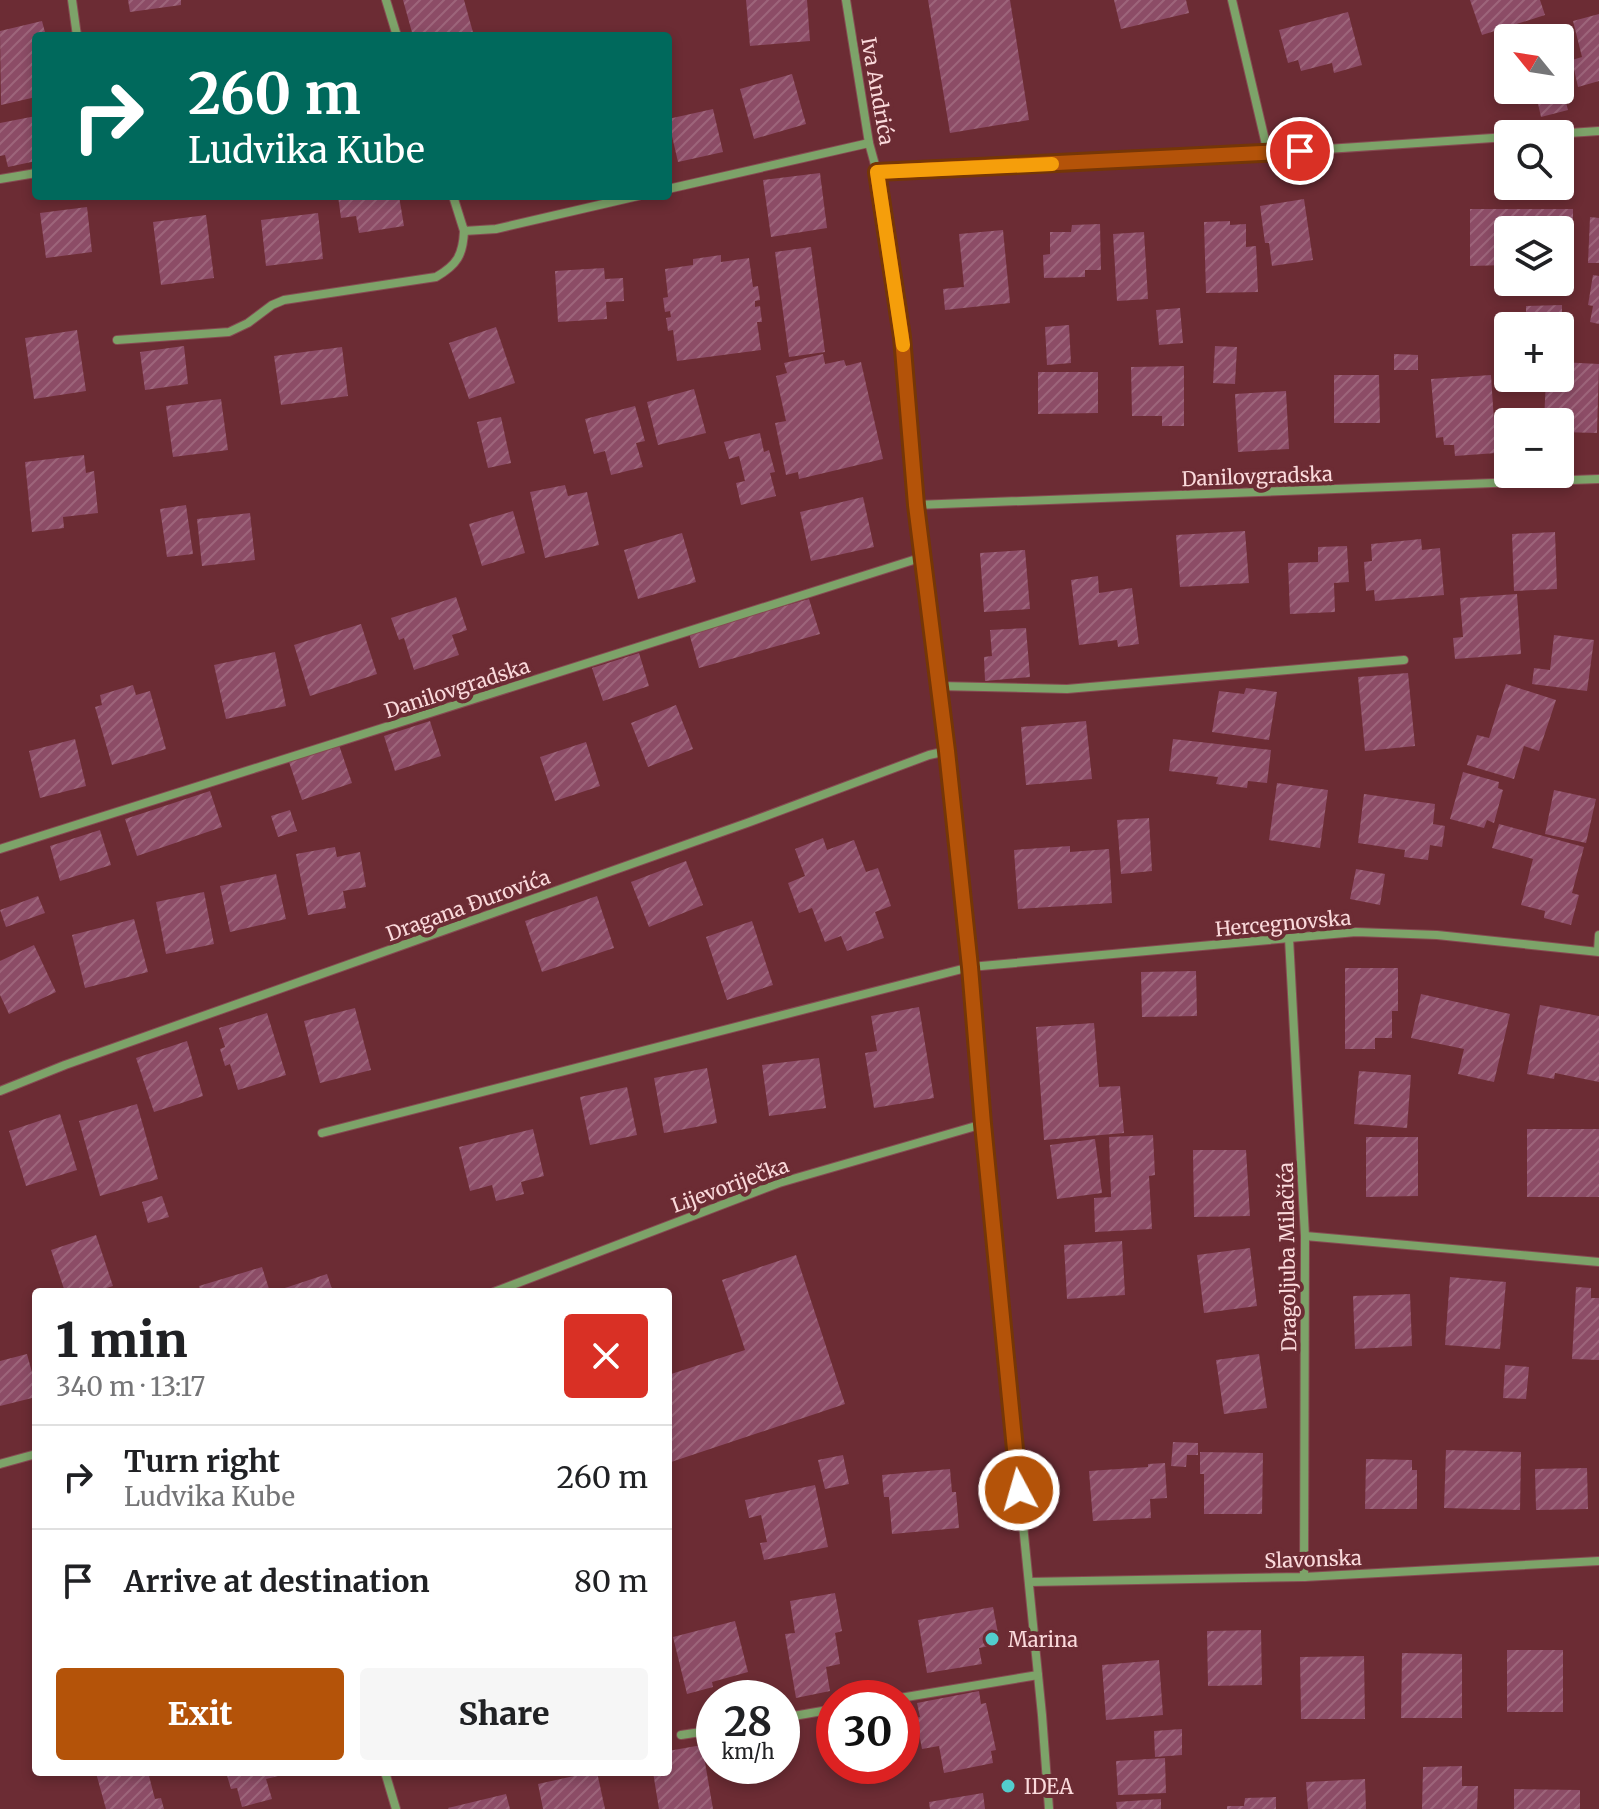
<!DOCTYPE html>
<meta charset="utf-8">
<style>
body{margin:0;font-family:Merriweather,serif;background:#f6f6f6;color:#202124;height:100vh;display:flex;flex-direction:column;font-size:30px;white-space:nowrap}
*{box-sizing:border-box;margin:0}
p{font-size:26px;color:#757577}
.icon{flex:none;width:44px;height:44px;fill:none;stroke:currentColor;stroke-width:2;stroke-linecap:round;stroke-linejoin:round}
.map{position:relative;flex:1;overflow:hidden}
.side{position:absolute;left:32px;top:1288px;width:640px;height:488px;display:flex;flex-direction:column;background:#fff;border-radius:8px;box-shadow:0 4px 12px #0003}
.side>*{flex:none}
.guide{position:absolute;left:32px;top:32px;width:640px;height:168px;border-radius:8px;box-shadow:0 4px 12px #0003;background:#00695c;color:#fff;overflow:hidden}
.needle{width:52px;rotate:300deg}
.controls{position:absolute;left:1494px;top:24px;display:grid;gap:16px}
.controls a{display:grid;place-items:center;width:80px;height:80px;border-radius:8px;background:#fff;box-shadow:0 4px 12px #0003;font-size:40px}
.speed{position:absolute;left:696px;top:1680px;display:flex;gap:16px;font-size:40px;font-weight:700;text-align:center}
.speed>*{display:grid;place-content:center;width:104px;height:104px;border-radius:50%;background:#fff;box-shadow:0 4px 12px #0003;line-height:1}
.speed small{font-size:20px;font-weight:400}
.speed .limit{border:12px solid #d22;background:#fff;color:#111}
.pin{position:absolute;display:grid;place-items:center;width:68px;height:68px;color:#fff;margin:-34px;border:4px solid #fff;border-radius:50%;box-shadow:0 2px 8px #0007}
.me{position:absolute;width:88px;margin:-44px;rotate:354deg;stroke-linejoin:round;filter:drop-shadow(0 0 6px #0008)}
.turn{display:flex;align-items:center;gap:28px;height:168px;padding:0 24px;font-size:36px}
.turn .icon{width:104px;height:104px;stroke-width:2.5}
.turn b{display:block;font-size:56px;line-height:68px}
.round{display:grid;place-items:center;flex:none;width:84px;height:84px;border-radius:8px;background:#f6f6f6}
.head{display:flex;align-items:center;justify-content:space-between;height:136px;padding:0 24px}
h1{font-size:48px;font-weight:800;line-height:60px}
.primary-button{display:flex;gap:16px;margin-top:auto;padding:16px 24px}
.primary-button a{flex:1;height:92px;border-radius:8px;background:#b45309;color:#fff;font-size:32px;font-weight:800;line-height:92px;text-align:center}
.primary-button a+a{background:#f6f6f6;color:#202124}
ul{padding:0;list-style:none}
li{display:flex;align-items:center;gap:24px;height:104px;padding:0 24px;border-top:2px solid #e0e0e0}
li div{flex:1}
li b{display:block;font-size:30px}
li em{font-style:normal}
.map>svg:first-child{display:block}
</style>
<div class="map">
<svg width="1599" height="1809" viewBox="0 0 1599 1809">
<defs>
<pattern id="building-hatch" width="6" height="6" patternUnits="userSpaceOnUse" patternTransform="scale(2)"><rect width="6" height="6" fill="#8c4c66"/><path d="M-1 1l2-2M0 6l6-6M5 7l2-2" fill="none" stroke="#9d657b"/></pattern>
</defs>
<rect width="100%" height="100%" fill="#6c2c34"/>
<g fill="url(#building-hatch)">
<polygon points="128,0 181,0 181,5 130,12"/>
<polygon points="403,0 464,0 474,36 413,36"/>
<polygon points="746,0 807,0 810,41 750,46"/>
<polygon points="928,0 1010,0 1029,120 950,133"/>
<polygon points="1114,0 1186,0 1189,13 1121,29"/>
<polygon points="1470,0 1540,0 1545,15 1482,35"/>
<polygon points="1348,12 1362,65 1334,73 1332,63 1301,71 1298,60 1288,63 1279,30"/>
<polygon points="1599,14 1599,81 1578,87 1572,60 1582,57 1573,21"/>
<polygon points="42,21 46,36 36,36 36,97 1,105 0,31"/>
<polygon points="792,74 806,124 754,139 740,89"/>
<polygon points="1560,80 1568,110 1541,117 1535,90 1560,90"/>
<polygon points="713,109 723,152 678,162 668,119"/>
<polygon points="36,116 36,161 8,167 5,155 0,156 0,123"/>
<polygon points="820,173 827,228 771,237 763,180"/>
<polygon points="338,196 399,196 404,226 359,233 356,216 341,218"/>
<polygon points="1304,199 1313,260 1272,266 1269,243 1265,243 1260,206"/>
<polygon points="87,207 92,252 46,258 40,213"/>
<polygon points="1470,209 1573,209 1573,265 1560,265 1560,230 1508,230 1508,265 1470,266"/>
<polygon points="318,213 323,259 266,266 261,220"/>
<polygon points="206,215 214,278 161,285 153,222"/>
<polygon points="1590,217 1599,218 1599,263 1588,263"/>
<polygon points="1230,221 1230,225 1246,224 1246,247 1256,246 1258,292 1206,293 1204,222"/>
<polygon points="1100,224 1101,270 1085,270 1085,277 1044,278 1043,255 1050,254 1050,232 1071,232 1072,225"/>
<polygon points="1003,230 1010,303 945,310 943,289 964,287 959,234"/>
<polygon points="1144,232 1148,299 1117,301 1113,234"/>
<polygon points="811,247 825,352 789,357 775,252"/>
<polygon points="721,255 721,262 749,258 753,287 758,286 760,300 755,301 755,307 760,306 762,322 757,322 761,350 677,361 673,330 668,331 666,318 671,317 670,311 665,312 663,298 668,297 665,269 693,265 693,259"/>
<polygon points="604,268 605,279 623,278 624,301 606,302 607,319 558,322 555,271"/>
<polygon points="1593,275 1599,276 1599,324 1590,322 1593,306 1588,305"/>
<polygon points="1562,305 1562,326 1526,326 1526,306"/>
<polygon points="1180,308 1183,343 1159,345 1156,310"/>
<polygon points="1069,325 1071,363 1047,365 1045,327"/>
<polygon points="496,327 515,383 469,399 449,343"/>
<polygon points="77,330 86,391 34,399 25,338"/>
<polygon points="184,346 188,384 145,390 140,352"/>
<polygon points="1215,346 1237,347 1235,384 1213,383"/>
<polygon points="342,347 348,396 281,405 274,356"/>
<polygon points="823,354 825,364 844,360 846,366 861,362 883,459 799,479 798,472 786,475 775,423 786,421 776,376 787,373 784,363"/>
<polygon points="1394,354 1418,355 1418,370 1394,370"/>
<polygon points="1560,362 1599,364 1597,433 1560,432 1560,422 1544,422 1546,378 1560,378"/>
<polygon points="1184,366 1184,426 1162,426 1162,416 1132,416 1131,367"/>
<polygon points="1038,372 1098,372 1098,413 1038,414"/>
<polygon points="1334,375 1379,375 1380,423 1334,423"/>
<polygon points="1491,375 1496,453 1455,456 1454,445 1444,445 1443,437 1436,438 1431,379"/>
<polygon points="694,389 706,433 658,445 647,402"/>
<polygon points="1286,391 1289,449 1238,452 1235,394"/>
<polygon points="221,399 228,450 173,457 166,406"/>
<polygon points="635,406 645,441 636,443 643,467 611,475 605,451 594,454 585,419"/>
<polygon points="501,417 511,463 488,468 477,422"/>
<polygon points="760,433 764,452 769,450 775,472 770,473 776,496 741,505 736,483 745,481 739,456 729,459 724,442"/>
<polygon points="84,455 86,473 94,471 98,513 63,517 64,528 32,532 25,462"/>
<polygon points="565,485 568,496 587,492 599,545 545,558 530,492"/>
<polygon points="863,497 874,547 811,561 800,512"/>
<polygon points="186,505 193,554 167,557 160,509"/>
<polygon points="513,511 525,553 482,566 469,524"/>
<polygon points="250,513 255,560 202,566 197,519"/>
<polygon points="1245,531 1249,583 1180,587 1176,535"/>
<polygon points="1555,532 1557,589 1514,591 1512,534"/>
<polygon points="682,533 696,582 638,599 624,550"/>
<polygon points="1421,539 1422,550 1440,548 1444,595 1375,601 1374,590 1366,591 1364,562 1372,561 1371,544"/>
<polygon points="1347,546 1349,582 1334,583 1335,612 1290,614 1288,563 1318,562 1318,547"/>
<polygon points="1025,550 1030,609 984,612 980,553"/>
<polygon points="1098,576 1099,593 1132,588 1139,644 1118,647 1117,640 1079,645 1071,580"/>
<polygon points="1517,594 1521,654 1455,659 1453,638 1463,637 1460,598"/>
<polygon points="456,597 467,630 452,635 459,655 414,670 404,638 399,640 391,618"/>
<polygon points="809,599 820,634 699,668 689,633"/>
<polygon points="361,624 377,674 310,696 294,645"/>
<polygon points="1026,628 1030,677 985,681 984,657 992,656 990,630"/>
<polygon points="1554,635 1594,640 1587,691 1532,684 1534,668 1550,670"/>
<polygon points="275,652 286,706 226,719 214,665"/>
<polygon points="639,653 649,686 603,701 592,668"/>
<polygon points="1408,673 1415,746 1365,751 1358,677"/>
<polygon points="1506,684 1556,700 1539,751 1524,746 1514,779 1467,765 1477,735 1489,738"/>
<polygon points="133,685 136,695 150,691 166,749 112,765 95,707 102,705 100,695"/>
<polygon points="1246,688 1277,692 1269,740 1212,732 1219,691 1244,694"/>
<polygon points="676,705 693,749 648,767 631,723"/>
<polygon points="430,721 441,756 395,771 384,736"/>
<polygon points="1086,721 1092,779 1026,785 1021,727"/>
<polygon points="75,739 86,786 40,798 29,751"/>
<polygon points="1173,739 1271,750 1267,783 1248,781 1247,788 1216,784 1218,777 1169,771"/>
<polygon points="586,742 600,786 555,801 540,757"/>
<polygon points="339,745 352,783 302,800 289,762"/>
<polygon points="1463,772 1499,782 1498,788 1503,790 1494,823 1487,820 1484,828 1450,819"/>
<polygon points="1277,783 1328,790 1320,848 1269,840"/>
<polygon points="1554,790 1596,799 1586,843 1545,834"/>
<polygon points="210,791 222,827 137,856 125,819"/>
<polygon points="1364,794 1435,804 1433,824 1445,826 1442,847 1430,845 1428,860 1404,857 1405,850 1358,843"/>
<polygon points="290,810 297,831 278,837 271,816"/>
<polygon points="1149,818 1152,871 1121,874 1117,820"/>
<polygon points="1499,824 1584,847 1572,893 1579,895 1571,925 1544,918 1545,911 1521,905 1533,859 1492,848"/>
<polygon points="100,830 111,865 60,881 50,846"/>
<polygon points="823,838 827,850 854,840 866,872 878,868 891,906 875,912 884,938 847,951 841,936 825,942 812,908 799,913 788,883 805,876 795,849"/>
<polygon points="1070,846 1070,852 1109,849 1112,903 1018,909 1014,850"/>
<polygon points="335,847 337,857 360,852 366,887 343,891 346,908 308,915 296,854"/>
<polygon points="686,861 703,905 649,927 631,882"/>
<polygon points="1356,869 1385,874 1380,905 1350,899"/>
<polygon points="276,874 286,919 230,932 220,886"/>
<polygon points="204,892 214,944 166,954 156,902"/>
<polygon points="38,896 45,913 6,927 0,910"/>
<polygon points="597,896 614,948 542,972 525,921"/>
<polygon points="134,919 148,972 85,988 72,935"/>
<polygon points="752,921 773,985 727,1000 706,937"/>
<polygon points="34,945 56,992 9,1014 0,995 0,961"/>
<polygon points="1345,968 1398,968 1398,1011 1392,1011 1392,1038 1375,1038 1375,1049 1345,1049"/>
<polygon points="1196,971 1197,1016 1142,1017 1141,972"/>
<polygon points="1421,994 1510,1014 1494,1082 1458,1074 1464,1049 1411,1038"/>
<polygon points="1540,1005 1599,1016 1599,1082 1555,1073 1554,1079 1527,1074"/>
<polygon points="919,1007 934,1098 874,1108 865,1053 877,1051 871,1016"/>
<polygon points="355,1008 371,1070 320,1083 304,1021"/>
<polygon points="267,1013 286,1075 238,1090 230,1064 225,1066 220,1049 225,1047 219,1028"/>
<polygon points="1094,1023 1099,1087 1120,1086 1124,1133 1044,1140 1036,1027"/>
<polygon points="187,1041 203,1096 154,1112 136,1058"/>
<polygon points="819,1058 826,1108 769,1116 762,1065"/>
<polygon points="707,1068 717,1123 664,1133 654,1078"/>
<polygon points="1359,1071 1411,1075 1407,1128 1354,1124"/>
<polygon points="627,1087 637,1135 590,1145 580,1097"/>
<polygon points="137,1104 158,1179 100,1196 79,1121"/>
<polygon points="60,1114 77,1170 26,1186 9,1131"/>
<polygon points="533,1129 544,1176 521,1182 524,1194 496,1201 492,1185 470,1191 459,1147"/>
<rect x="1527" y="1129" width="72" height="68"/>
<polygon points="1153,1135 1155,1175 1149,1176 1152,1229 1095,1232 1094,1198 1111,1197 1109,1137"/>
<polygon points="1366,1137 1418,1137 1418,1196 1366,1197"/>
<polygon points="1095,1139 1102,1193 1057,1199 1050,1145"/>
<polygon points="1193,1150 1246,1150 1250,1216 1194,1217"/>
<polygon points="162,1196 169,1217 148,1223 142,1202"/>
<polygon points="96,1235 113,1286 94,1292 65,1292 51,1250"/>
<polygon points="1122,1241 1125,1295 1067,1299 1064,1245"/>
<polygon points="1250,1248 1257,1306 1204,1313 1197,1255"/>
<polygon points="796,1255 845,1404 668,1463 668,1375 745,1350 722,1280"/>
<polygon points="262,1267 270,1292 201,1292 199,1286"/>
<polygon points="327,1274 333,1292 284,1292 282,1289"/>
<polygon points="1450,1277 1506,1282 1500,1349 1445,1345"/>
<polygon points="1576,1287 1591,1288 1591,1298 1599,1298 1599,1360 1572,1359"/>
<polygon points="1410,1294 1412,1346 1355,1349 1353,1296"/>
<polygon points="27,1354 36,1387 36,1397 0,1406 0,1361"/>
<polygon points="1259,1354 1267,1408 1224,1414 1216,1360"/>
<polygon points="1505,1365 1529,1367 1526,1399 1503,1398"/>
<polygon points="1173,1442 1198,1443 1198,1455 1187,1455 1186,1467 1171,1466"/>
<polygon points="1446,1450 1521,1452 1520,1510 1444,1508"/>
<polygon points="1200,1452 1263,1453 1262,1514 1204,1514 1204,1474 1200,1474"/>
<polygon points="843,1455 849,1484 825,1489 818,1460"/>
<polygon points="1366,1459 1412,1460 1412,1470 1417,1470 1417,1509 1365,1509"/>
<polygon points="1165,1463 1167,1498 1150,1499 1151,1518 1093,1521 1089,1471 1148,1467 1148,1464"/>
<polygon points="1587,1468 1588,1509 1536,1510 1535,1469"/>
<polygon points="950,1469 952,1492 956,1492 959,1528 892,1534 889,1497 884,1497 882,1475"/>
<polygon points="815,1485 828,1547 764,1560 760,1543 767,1542 761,1515 749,1518 745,1500"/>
<polygon points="835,1593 842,1631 835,1633 840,1664 826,1667 830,1691 796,1698 785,1634 795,1633 790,1601"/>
<polygon points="993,1607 1000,1644 979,1648 982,1664 927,1673 918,1620"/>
<polygon points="735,1621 748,1672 712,1682 713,1687 687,1694 673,1637"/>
<polygon points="1261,1630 1262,1685 1208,1686 1207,1631"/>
<rect x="1507" y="1650" width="56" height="62"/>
<polygon points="1402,1653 1462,1654 1462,1718 1401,1718"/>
<polygon points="1364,1656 1365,1719 1301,1719 1300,1657"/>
<polygon points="1159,1660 1163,1715 1106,1720 1102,1665"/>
<polygon points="979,1691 981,1704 986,1703 996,1750 991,1751 993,1763 944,1773 939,1746 922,1749 916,1718 920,1717 917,1703"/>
<polygon points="1182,1729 1182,1755 1155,1757 1154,1731"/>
<polygon points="702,1745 713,1809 659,1809 653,1772 668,1772 668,1751"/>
<polygon points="1165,1758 1166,1793 1118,1795 1116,1761"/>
<polygon points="1462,1766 1462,1786 1478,1786 1477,1809 1422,1809 1423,1767"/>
<polygon points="99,1772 148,1772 155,1799 161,1798 164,1809 106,1809 96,1773"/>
<polygon points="226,1772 290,1772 290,1773 266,1779 272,1799 242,1807 237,1788 231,1789"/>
<polygon points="592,1772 597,1772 605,1809 543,1809 538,1784"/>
<polygon points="1365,1779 1366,1809 1308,1809 1306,1782"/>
<polygon points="1514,1789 1580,1790 1580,1809 1514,1809"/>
<polygon points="983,1793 985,1809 930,1809 929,1802"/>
<polygon points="506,1794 510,1809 449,1809 448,1808"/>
<polygon points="1276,1797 1276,1809 1227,1809 1227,1806 1244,1806 1245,1798"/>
<polygon points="1161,1799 1161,1809 1117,1809 1116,1802"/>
</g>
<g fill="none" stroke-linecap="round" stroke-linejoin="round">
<defs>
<g id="minor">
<polyline points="72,0 77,36"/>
<polyline points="386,0 397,36"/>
<polyline points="846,0 869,143 877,172 902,337 916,505 947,751 970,967 983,1124 1042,1715 1049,1809"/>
<polyline points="1232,0 1268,153"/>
<polyline points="1554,134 1599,131"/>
<polyline points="877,172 1268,153 1508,137"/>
<polyline points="0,179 36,173"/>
<polyline points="668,189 869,143"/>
<polyline points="453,196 464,231 496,229 638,196"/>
<path d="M117,340l112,-8 19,-9 24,-18 12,-5 152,-23c21,-12 27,-22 28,-46"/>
<polyline points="916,505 1599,479"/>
<polyline points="938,686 1067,689 1404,660"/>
<polyline points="0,849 923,557"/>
<polyline points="1289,938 1305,1236 1304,1577"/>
<polyline points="1598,951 1599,935"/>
<polyline points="0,1091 65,1065 747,823 929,755 947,751"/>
<polyline points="322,1133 970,967 1356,932 1437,935 1599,952"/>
<polyline points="1305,1236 1599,1262"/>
<polyline points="494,1292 779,1183 983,1124"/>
<polyline points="0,1464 36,1454"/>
<polyline points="1029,1582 1304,1577 1599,1561"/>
<polyline points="900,1698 1038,1675"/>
<polyline points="782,1718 834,1709"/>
<polyline points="681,1735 714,1730"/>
<polyline points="385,1772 396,1809"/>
</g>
</defs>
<use href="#minor" stroke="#864b52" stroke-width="10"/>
<use href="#minor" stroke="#7da369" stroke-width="8"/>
</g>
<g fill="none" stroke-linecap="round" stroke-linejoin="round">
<defs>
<polyline id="route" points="1019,1490 983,1124 970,967 947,751 916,505 902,337 877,172 1300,151"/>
</defs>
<use href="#route" stroke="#753606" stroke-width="20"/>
<use href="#route" stroke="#b45309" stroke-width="14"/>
<polyline stroke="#f59e0b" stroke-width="14" points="903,345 877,172 1052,164"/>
</g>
<g fill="#52cdcd" stroke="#6c2c34" stroke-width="3">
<circle cx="992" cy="1639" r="8"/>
<circle cx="1008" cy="1786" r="8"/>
</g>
<g text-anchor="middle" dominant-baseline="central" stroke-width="8" stroke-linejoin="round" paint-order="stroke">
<g font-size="20" fill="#fad9db" stroke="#6c2c34">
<text transform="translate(878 91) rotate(80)">Iva Andrića</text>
<text transform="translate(1257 476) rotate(-2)">Danilovgradska</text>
<text transform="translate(457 688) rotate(-18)">Danilovgradska</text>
<text transform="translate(468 905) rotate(-20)">Dragana Đurovića</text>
<text transform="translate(1283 923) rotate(-5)">Hercegnovska</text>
<text transform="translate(730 1185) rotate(-20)">Lijevoriječka</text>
<text transform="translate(1287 1257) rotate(-91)">Dragoljuba Milačića</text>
<text transform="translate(1313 1559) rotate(-2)">Slavonska</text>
</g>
<g font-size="20" fill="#fad9db" stroke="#6c2c34" text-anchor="start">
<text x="1008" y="1639">Marina</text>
<text x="1024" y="1786">IDEA</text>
</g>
</g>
</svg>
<div class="controls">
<a><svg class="needle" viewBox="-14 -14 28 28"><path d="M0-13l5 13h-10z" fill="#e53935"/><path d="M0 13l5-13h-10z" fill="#757577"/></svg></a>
<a><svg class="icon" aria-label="search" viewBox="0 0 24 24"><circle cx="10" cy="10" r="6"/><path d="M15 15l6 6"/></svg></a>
<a><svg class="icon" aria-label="layers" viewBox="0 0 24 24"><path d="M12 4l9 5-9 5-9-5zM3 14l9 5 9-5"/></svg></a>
<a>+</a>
<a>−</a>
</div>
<div class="speed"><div>28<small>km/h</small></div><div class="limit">30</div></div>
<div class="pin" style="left:1300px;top:151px;background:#d93025"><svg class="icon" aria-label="arrive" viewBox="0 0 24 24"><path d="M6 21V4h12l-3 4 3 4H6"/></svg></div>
<svg class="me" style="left:1019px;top:1490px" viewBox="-20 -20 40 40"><circle r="17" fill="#b45309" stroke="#fff" stroke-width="3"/><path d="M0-11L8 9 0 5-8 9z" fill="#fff"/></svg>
<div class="guide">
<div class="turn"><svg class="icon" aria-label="right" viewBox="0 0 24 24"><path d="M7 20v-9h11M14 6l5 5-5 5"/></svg><div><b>260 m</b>Ludvika Kube</div></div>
</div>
<section class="side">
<div class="head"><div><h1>1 min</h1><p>340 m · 13:17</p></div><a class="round" style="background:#d93025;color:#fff"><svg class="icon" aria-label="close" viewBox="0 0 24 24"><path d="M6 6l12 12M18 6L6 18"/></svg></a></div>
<ul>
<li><svg class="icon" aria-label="right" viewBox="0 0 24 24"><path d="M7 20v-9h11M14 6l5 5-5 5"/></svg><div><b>Turn right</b><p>Ludvika Kube</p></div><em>260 m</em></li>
<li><svg class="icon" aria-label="arrive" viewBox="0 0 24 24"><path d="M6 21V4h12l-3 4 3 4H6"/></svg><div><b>Arrive at destination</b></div><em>80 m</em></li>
</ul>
<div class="primary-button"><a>Exit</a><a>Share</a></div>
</section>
</div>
